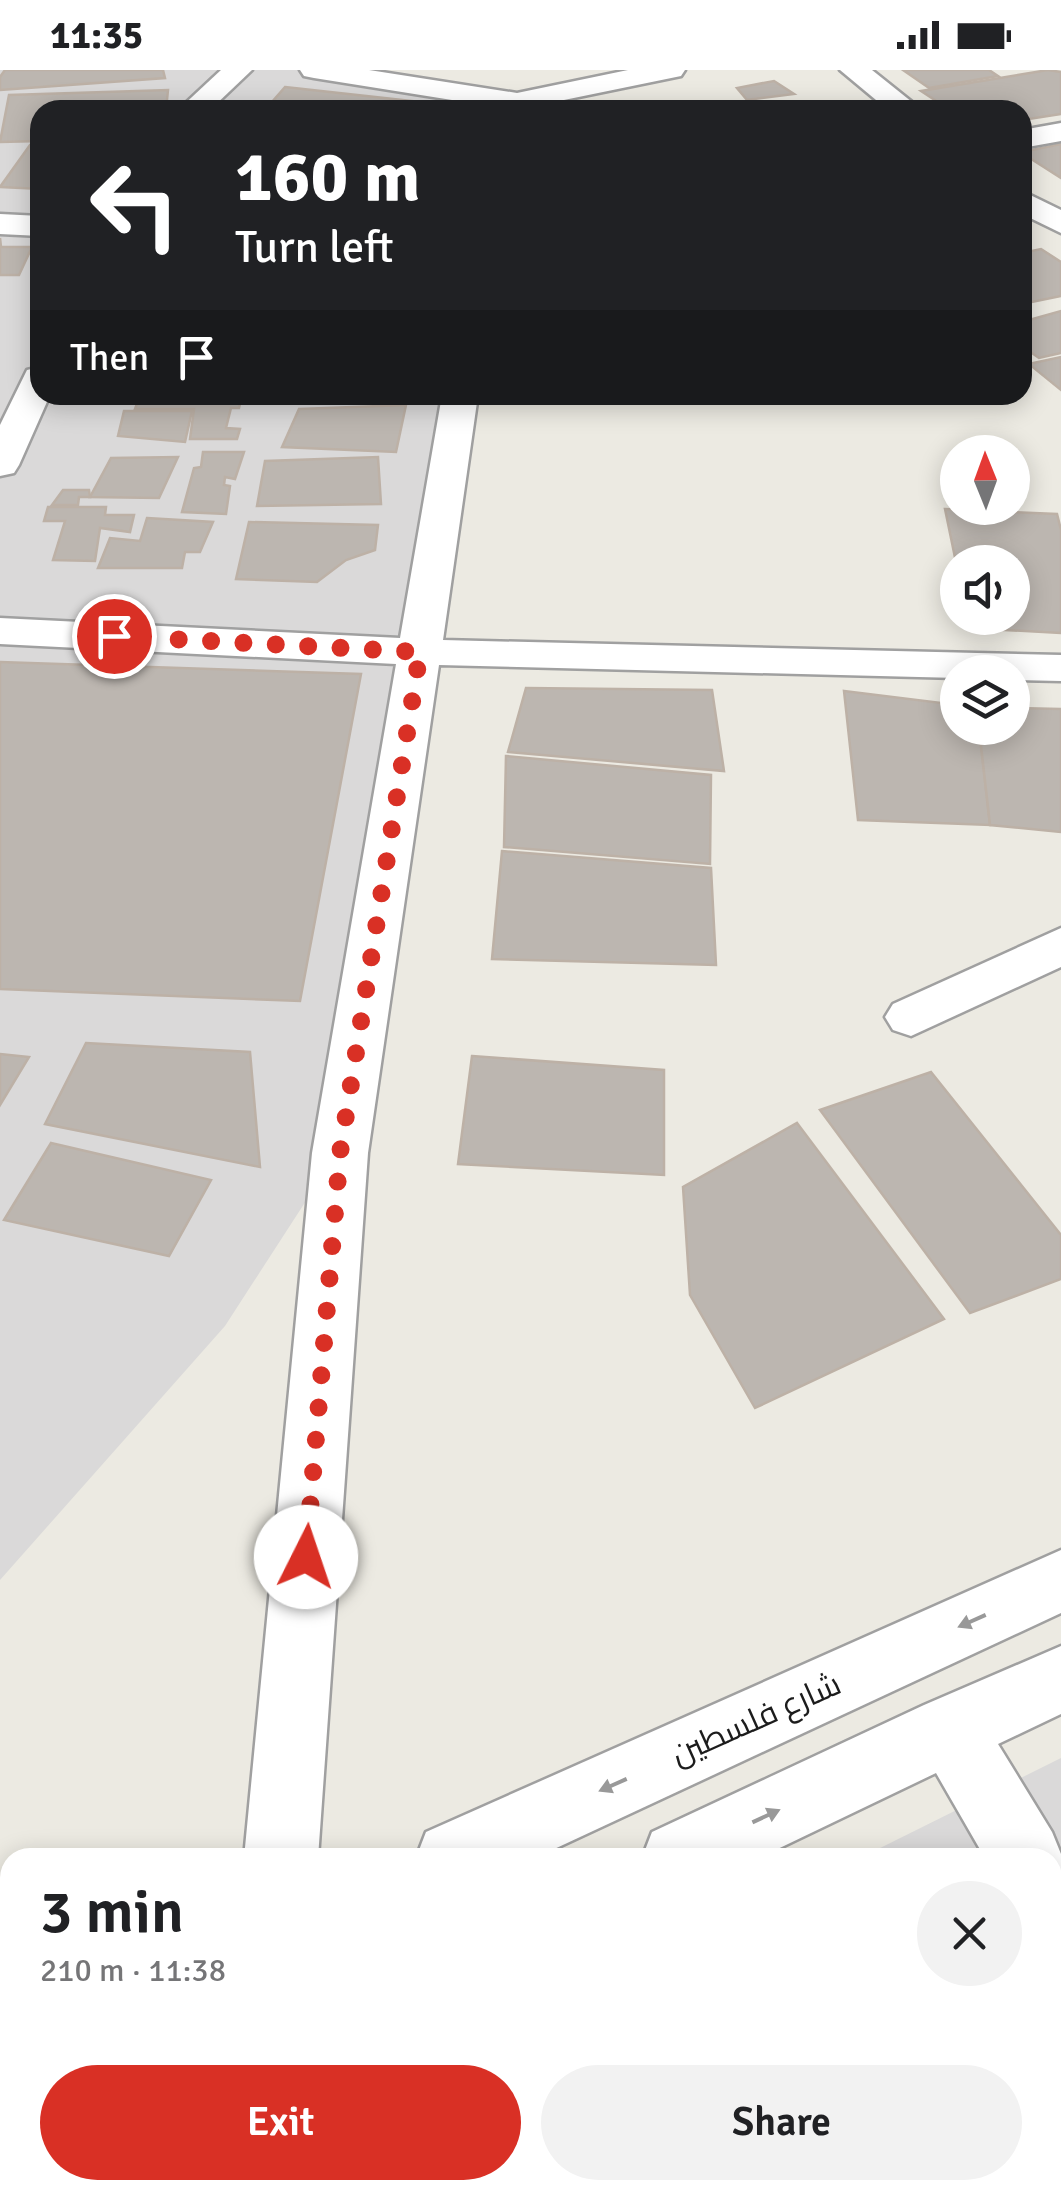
<!DOCTYPE html>
<meta charset="utf-8">
<style>
body{margin:0;font-family:Signika,Cairo,sans-serif;background:#f2f2f2;color:#202124;height:100vh;display:flex;flex-direction:column;font-size:38px;white-space:nowrap}
*{box-sizing:border-box;margin:0}
p{font-size:32px;color:#757577}
.icon{flex:none;width:55px;height:55px;fill:none;stroke:currentColor;stroke-width:2;stroke-linecap:round;stroke-linejoin:round}
.map{position:relative;flex:1;overflow:hidden}
.details{position:absolute;left:0px;top:1778px;width:1062px;height:352px;display:flex;flex-direction:column;background:#fff;border-radius:30px 30px 0 0;box-shadow:0 5px 25px #0003}
.details>*{flex:none}
.guide{position:absolute;left:30px;top:30px;width:1002px;height:305px;border-radius:30px;box-shadow:0 5px 25px #0003;background:#202124;color:#fff;overflow:hidden}
.needle{width:65px;rotate:359deg}
.fabs{position:absolute;left:940px;top:365px;display:grid;gap:20px}
.fabs a{display:grid;place-items:center;width:90px;height:90px;border-radius:50%;background:#fff;box-shadow:0 5px 25px #0003;font-size:50px}
.pin{position:absolute;display:grid;place-items:center;width:85px;height:85px;color:#fff;margin:-42px;border:5px solid #fff;border-radius:50%;box-shadow:0 2px 10px #0007}
.me{position:absolute;width:110px;margin:-55px;rotate:4deg;stroke-linejoin:round;filter:drop-shadow(0 0 8px #0008)}
.turn{display:flex;align-items:center;gap:35px;height:210px;padding:0 40px;font-size:45px}
.turn .icon{width:130px;height:130px;stroke-width:2.5}
.turn b{display:block;font-size:70px;line-height:85px}
.then{display:flex;align-items:center;height:95px;padding:0 40px;background:#0003;gap:20px;font-size:38px}
.round{display:grid;place-items:center;flex:none;width:105px;height:105px;border-radius:52px;background:#f2f2f2}
.summary{display:flex;align-items:center;justify-content:space-between;height:170px;padding:0 40px}
h1{font-size:60px;font-weight:600;line-height:75px}
.action{display:flex;gap:20px;margin-top:auto;padding:20px 40px}
.action a{flex:1;height:115px;border-radius:60px;background:#d93025;color:#fff;font-size:40px;font-weight:600;line-height:115px;text-align:center}
.action a+a{background:#f2f2f2;color:#202124}
.status{display:flex;justify-content:space-between;align-items:center;height:70px;padding:0 50px;background:#fff;direction:ltr}
.status svg{height:28px;fill:currentColor}
.map>svg:first-child{display:block}
</style>
<div class="status"><b>11:35</b><svg viewBox="0 0 49 12"><path d="M0 12V9h3v3zM5 12V6h3v6zM10 12V3h3v9zM15 12V0h3v12zM26 1h20v11H26zM47 4h2v5h-2z"/></svg></div>
<div class="map">
<svg width="1061" height="2128" viewBox="0 0 1061 2128">
<rect width="100%" height="100%" fill="#eceae2"/>
<g fill="#dad9d9">
<polygon points="0,0 311,0 564,40 40,40 40,325 456,325 337,1083 225,1256 0,1510"/>
<polygon points="1061,1688 1061,2128 181,2128 197,2120 1052,2120 1052,1788 862,1787"/>
</g>
<g fill="#bcb6b0" stroke="#bdb1a6" stroke-width="2.5">
<polygon points="5,0 163,0 165,8 0,20 0,7"/>
<polygon points="903,0 989,0 998,6 929,18"/>
<polygon points="1048,0 1061,2 1061,44 1022,50 1022,40 950,40 921,21"/>
<polygon points="774,11 794,24 747,30 737,18"/>
<polygon points="285,17 493,40 265,40"/>
<polygon points="168,20 166,40 40,40 40,71 0,72 9,25"/>
<polygon points="1061,74 1061,108 1022,83 1022,82"/>
<polygon points="30,75 40,75 40,119 0,117"/>
<polygon points="0,168 1,177 32,177 19,205 0,205"/>
<polygon points="1041,179 1061,192 1061,226 1022,234 1022,183"/>
<polygon points="1061,241 1061,283 1039,288 1022,276 1022,252"/>
<polygon points="1061,287 1061,320 1029,294"/>
<polygon points="111,325 241,329 239,338 231,338 226,358 240,359 237,369 190,369 194,339 135,339 138,331 109,329"/>
<polygon points="406,335 396,382 282,377 299,339"/>
<polygon points="124,341 192,341 185,372 118,366"/>
<polygon points="203,382 244,382 235,409 225,407 224,415 230,416 226,444 182,442 194,398 201,397"/>
<polygon points="178,387 159,428 90,427 111,388"/>
<polygon points="378,387 381,434 257,436 265,391"/>
<polygon points="63,420 89,420 90,427 79,427 78,435 52,435"/>
<polygon points="48,437 106,437 105,445 134,445 130,462 100,458 95,491 53,490 65,451 44,451"/>
<polygon points="945,439 1057,444 1061,460 1061,563 969,558 966,548 1012,548 1012,492 958,492 958,502"/>
<polygon points="147,448 213,452 200,482 185,482 182,498 98,498 110,468 140,471"/>
<polygon points="249,452 378,455 375,480 346,490 317,512 236,509"/>
<polygon points="0,592 361,604 300,931 0,919"/>
<polygon points="526,618 712,620 724,701 508,682"/>
<polygon points="844,621 958,635 958,658 979,658 990,755 858,750"/>
<polygon points="1012,638 1061,639 1061,762 990,755 979,658 1012,658"/>
<polygon points="506,686 711,705 710,794 504,777"/>
<polygon points="502,781 711,798 716,895 492,889"/>
<polygon points="86,973 250,982 260,1097 45,1054"/>
<polygon points="0,984 29,987 0,1035"/>
<polygon points="472,986 664,1000 664,1105 458,1094"/>
<polygon points="931,1002 1061,1165 1061,1209 970,1243 820,1040"/>
<polygon points="797,1053 944,1249 755,1338 690,1225 683,1117"/>
<polygon points="51,1073 211,1110 169,1186 4,1150"/>
<polygon points="1052,2012 1061,2025 1061,2128 850,2128 846,2120 1052,2120"/>
<polygon points="682,2120 841,2120 845,2128 667,2128"/>
</g>
<g fill="none" stroke-linecap="round" stroke-linejoin="round">
<defs>
<g id="minor">
<polygon points="221,0 252,0 210,40 178,40"/>
<polygon points="300,0 369,0 517,23 628,0 685,0 681,6 564,30 581,34 586,40 515,40 314,8 304,6"/>
<polygon points="840,0 872,0 922,40 888,40"/>
<polygon points="1061,53 1061,71 1022,78 1022,60"/>
<polygon points="1022,121 1061,140 1061,163 1022,144"/>
<polygon points="0,144 40,146 40,166 0,164"/>
<polygon points="40,297 40,325 50,325 19,395 14,403 0,406 0,355 27,300"/>
<polygon points="442,325 478,325 443,570 1061,585 1061,611 1012,610 1012,602 958,602 958,608 439,595 368,1083 318,1788 244,1788 312,1083 396,594 0,574 0,548 400,568"/>
<polygon points="1061,858 1061,897 911,966 893,960 885,947 893,934"/>
<polygon points="1061,1480 1061,1543 535,1788 416,1788 426,1762"/>
<polygon points="1061,1576 1061,1644 998,1674 1052,1762 1061,1784 1061,1882 1052,1879 1052,1788 985,1788 936,1703 759,1788 642,1788 652,1762 924,1635"/>
<polygon points="10,1948 10,2027 0,2031 0,1952"/>
<polygon points="10,2062 10,2120 43,2120 40,2128 0,2128 0,2067"/>
</g>
</defs>
<use href="#minor" stroke="#a0a0a0" stroke-width="5"/>
<use href="#minor" fill="#fff" fill-rule="evenodd"/>
</g>
<defs><path id="oneway-solid" d="M-6-.8H1V-3.2L6.5 0L1 3.2V.8H-6Z" transform="scale(2.5)"/></defs>
<g fill="#999">
<use href="#oneway-solid" transform="translate(972 1551) rotate(156)"/>
<use href="#oneway-solid" transform="translate(613 1715) rotate(156)"/>
<use href="#oneway-solid" transform="translate(766 1746) rotate(-25)"/>
</g>
<g fill="none" stroke-linecap="round" stroke-linejoin="round">
<polyline stroke="#d93025" stroke-width="18" stroke-dasharray="0 32.4" points="114,566 420,582 340,1083 306,1487"/>
</g>
<g text-anchor="middle" dominant-baseline="central" stroke-width="10" stroke-linejoin="round" paint-order="stroke">
<g font-size="32" fill="#1c1c1c" stroke="#fff">
<text transform="translate(756 1649) rotate(-24)">شارع فلسطين</text>
</g>
</g>
</svg>
<div class="fabs">
<a><svg class="needle" viewBox="-14 -14 28 28"><path d="M0-13l5 13h-10z" fill="#e53935"/><path d="M0 13l5-13h-10z" fill="#757577"/></svg></a>
<a><svg class="icon" aria-label="sound" viewBox="0 0 24 24"><path d="M4 9h4l5-4v14l-5-4H4zM17 9q2 3 0 6"/></svg></a>
<a><svg class="icon" aria-label="layers" viewBox="0 0 24 24"><path d="M12 4l9 5-9 5-9-5zM3 14l9 5 9-5"/></svg></a>
</div>
<div class="pin" style="left:114px;top:566px;background:#d93025"><svg class="icon" aria-label="arrive" viewBox="0 0 24 24"><path d="M6 21V4h12l-3 4 3 4H6"/></svg></div>
<svg class="me" style="left:306px;top:1487px" viewBox="-20 -20 40 40"><circle r="19" fill="#fff"/><path d="M0-13L10 11 0 6-10 11z" fill="#d93025"/></svg>
<div class="guide">
<div class="turn"><svg class="icon" aria-label="left" viewBox="0 0 24 24"><path d="M17 20v-9H6M10 6l-5 5 5 5"/></svg><div><b>160 m</b>Turn left</div></div>
<div class="then">Then<svg class="icon" aria-label="arrive" viewBox="0 0 24 24"><path d="M6 21V4h12l-3 4 3 4H6"/></svg></div>
</div>
<section class="details">
<div class="summary"><div><h1>3 min</h1><p>210 m · 11:38</p></div><a class="round"><svg class="icon" aria-label="close" viewBox="0 0 24 24"><path d="M6 6l12 12M18 6L6 18"/></svg></a></div>
<div class="action"><a>Exit</a><a>Share</a></div>
</section>
</div>
